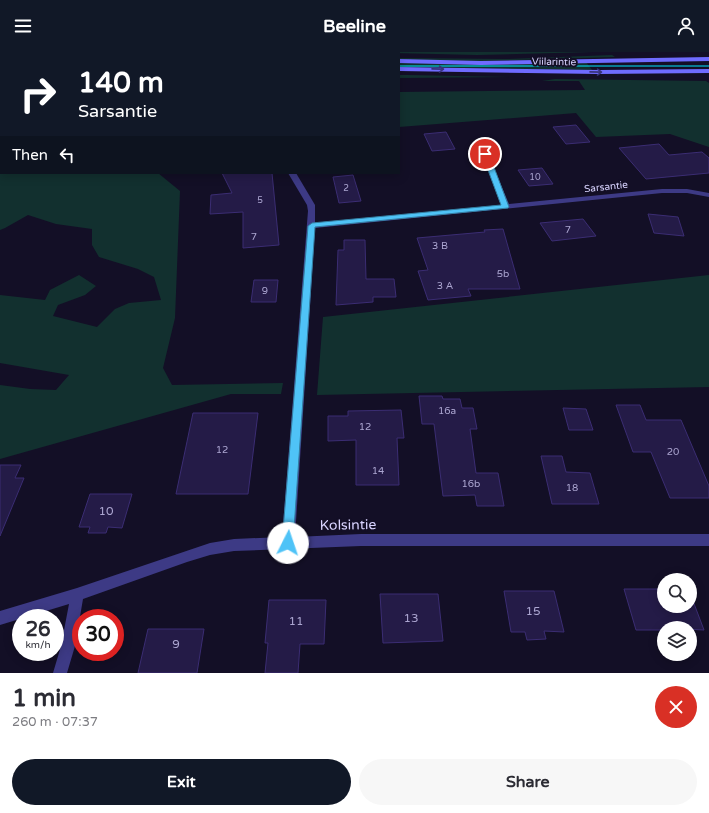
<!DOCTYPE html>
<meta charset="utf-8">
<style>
body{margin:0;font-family:"Varela Round",sans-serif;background:#f7f7f7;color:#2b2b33;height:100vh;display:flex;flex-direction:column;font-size:15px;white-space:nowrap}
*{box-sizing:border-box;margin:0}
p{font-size:13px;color:#7c7c81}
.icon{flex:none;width:22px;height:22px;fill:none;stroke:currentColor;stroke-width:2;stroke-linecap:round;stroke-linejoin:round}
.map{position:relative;height:621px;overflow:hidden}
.drawer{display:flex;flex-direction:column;background:#fff;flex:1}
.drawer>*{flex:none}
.guide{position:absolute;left:0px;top:0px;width:400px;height:122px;box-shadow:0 2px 10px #0003;background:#111827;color:#fff;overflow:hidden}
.buttons{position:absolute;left:657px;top:521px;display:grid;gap:8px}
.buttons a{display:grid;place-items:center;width:40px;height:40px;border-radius:50%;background:#fff;box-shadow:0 2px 10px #0003;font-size:20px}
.speed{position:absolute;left:12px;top:557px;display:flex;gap:8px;font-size:20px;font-weight:700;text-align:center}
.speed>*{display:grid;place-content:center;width:52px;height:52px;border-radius:50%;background:#fff;box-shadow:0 2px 10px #0003;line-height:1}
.speed small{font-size:10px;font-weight:400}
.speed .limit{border:6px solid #d22;background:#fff;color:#111}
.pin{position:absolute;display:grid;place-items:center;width:34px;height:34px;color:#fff;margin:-17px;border:2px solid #fff;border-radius:50%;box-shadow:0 1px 4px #0007}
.me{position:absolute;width:44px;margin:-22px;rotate:4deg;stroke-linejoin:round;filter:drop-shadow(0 0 3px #0008)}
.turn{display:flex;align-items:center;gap:14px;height:84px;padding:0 12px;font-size:18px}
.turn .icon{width:52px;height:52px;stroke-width:2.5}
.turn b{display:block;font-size:28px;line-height:34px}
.then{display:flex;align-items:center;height:38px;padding:0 12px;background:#0003;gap:8px;font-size:15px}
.round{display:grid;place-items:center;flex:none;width:42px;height:42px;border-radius:21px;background:#f7f7f7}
.head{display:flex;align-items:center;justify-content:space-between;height:68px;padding:0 12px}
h1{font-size:24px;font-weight:800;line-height:30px}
.button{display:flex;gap:8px;margin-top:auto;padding:8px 12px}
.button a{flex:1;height:46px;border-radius:24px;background:#111827;color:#fff;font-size:16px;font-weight:800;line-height:46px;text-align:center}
.button a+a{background:#f7f7f7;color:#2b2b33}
header{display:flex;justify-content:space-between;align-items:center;height:52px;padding:0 12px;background:#111827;color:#fff;font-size:18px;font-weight:800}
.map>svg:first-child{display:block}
</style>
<header><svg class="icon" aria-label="menu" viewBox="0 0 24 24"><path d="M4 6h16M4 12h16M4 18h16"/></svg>Beeline<svg class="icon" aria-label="person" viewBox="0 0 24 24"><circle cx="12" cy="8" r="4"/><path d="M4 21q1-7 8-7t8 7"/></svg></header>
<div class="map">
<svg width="709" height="621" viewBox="0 0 709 621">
<rect width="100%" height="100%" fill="#130f26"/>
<g fill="#12302f">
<polygon points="351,0 594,0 477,3"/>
<polygon points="612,3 615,5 484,9 399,8 399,6 506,7"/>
<polygon points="586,10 592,18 399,15 399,11"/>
<polygon points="399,23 408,23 514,25 399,26"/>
<polygon points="555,27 706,29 709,31 709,95 670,82 596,85 576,61 399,75 399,40 585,38 579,29 542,29"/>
<polygon points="0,121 158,121 180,139 175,266 163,316 172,333 283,331 281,342 231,342 0,407 0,333 30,337 56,338 69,323 0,311 0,243 45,248 50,238 79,223 96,234 85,243 58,253 53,264 97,275 115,257 129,251 161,248 154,225 138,217 99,205 92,193 92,177 56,172 28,163 5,176 0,178"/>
<polygon points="709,223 709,335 317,343 323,265"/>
</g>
<g fill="#241b47" stroke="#3b2d73">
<polygon points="576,73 590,90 566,92 553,75"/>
<polygon points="446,80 455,97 432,99 424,82"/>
<polygon points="659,92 669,103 702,100 709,106 709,121 646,127 619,96"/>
<polygon points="542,116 553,132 529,134 518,118"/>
<polygon points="222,121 272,121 279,193 243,196 243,160 210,162 211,143 232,141"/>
<polygon points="353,123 361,149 339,151 333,125"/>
<polygon points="648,162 678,165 684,184 654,181"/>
<polygon points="583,167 596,184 552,189 540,171"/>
<polygon points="503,177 520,237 468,237 471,244 428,248 418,219 428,218 417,186 485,180 484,178"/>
<polygon points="344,188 365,188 366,227 394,227 396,245 373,245 373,250 336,253 338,198 344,198"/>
<polygon points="254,228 278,228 276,250 251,250"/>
<polygon points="419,344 442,344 443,347 460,347 462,356 473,356 477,377 470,377 476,421 498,421 504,454 477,454 475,443 443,444 434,372 422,372"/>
<polygon points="616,353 640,353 646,368 681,368 709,434 709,446 670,446 651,400 633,400"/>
<polygon points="563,356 586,357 593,378 569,378"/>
<polygon points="401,358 404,386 397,386 399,433 356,433 356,388 328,389 328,364 348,364 348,359"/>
<polygon points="193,361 258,361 248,442 176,442"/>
<polygon points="541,404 562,404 566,420 590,421 599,452 552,452"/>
<polygon points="0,413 21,413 15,426 24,426 0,484"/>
<polygon points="90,442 132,442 122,476 108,475 106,481 88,481 90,475 79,475"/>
<polygon points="624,537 664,537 664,554 690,554 690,541 704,578 664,576 664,578 636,578"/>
<polygon points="504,539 554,539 564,580 544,579 546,587 527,588 525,580 511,580"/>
<polygon points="380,542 438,542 443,589 383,591"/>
<polygon points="269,548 326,548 324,592 300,592 298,621 265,621 268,591 265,591"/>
<polygon points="148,577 204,577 197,621 138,621"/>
</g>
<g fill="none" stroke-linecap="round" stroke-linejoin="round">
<polygon fill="#3d3a85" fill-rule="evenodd" points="485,100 488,102 509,152 662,137 687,137 709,141 709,145 687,141 662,141 315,176 295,485 361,482 709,482 709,494 361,494 234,499 210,503 187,510 83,547 75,594 67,621 53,621 61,594 69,552 0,573 0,559 77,536 210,491 234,487 282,485 308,159 307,153 288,121 296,121 315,153 315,171 501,153 482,102"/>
<g fill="#6f6bff" fill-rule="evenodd">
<polygon points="145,0 158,0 159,1 146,1"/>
<polygon points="221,0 239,0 240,1 222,1"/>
<polygon points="709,5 709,9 481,13 399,11 399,7 481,9"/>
<polygon points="399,15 599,18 709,17 709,21 599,22 399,19"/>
</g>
<g stroke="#00e5ff" stroke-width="1">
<polyline points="171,0 181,1"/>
<polyline points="200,0 212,1"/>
<polyline points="399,14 709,14"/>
</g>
</g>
<defs><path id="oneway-shaft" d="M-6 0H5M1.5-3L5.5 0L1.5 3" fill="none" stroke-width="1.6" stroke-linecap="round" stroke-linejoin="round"/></defs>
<g stroke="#38347d">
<use href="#oneway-shaft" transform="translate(438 17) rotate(1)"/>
<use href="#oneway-shaft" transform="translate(596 20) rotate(1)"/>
</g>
<polygon fill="#4fc3f7" stroke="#337fa1" points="483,100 489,102 509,155 508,156 315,175 293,491 292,494 288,496 284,494 282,491 308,174 312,171 501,153 482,102"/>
<g text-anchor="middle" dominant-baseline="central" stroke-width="4" stroke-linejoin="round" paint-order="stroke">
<g font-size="9" fill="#aca6d1">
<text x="535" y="125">10</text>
<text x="346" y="136">2</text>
<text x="260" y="148">5</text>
</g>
<g font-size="10" fill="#d9d4ff" stroke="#130f26">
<text transform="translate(554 10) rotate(1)">Viilarintie</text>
<text transform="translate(606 135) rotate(-6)">Sarsantie</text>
</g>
<g font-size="10" fill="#aca6d1">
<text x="568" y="178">7</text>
<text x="254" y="185">7</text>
<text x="440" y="194">3 B</text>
<text x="503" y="222">5b</text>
<text x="445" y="234">3 A</text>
<text x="265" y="239">9</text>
<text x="447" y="359">16a</text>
<text x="365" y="375">12</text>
<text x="222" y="398">12</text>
<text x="673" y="400">20</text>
<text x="378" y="419">14</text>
<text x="471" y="432">16b</text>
<text x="572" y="436">18</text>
</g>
<g font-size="12" fill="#aca6d1">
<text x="106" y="459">10</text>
<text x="533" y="559">15</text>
<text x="411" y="566">13</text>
<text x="296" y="569">11</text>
<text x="176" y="592">9</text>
</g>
<g font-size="14" fill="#d9d4ff" stroke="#130f26">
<text transform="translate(348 473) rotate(-1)">Kolsintie</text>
</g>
</g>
</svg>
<div class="buttons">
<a><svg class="icon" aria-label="search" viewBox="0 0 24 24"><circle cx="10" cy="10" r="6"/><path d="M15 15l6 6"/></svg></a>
<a><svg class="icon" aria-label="layers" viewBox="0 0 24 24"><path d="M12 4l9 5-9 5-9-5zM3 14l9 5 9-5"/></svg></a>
</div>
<div class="speed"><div>26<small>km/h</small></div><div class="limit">30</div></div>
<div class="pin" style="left:485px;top:102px;background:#d93025"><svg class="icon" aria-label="arrive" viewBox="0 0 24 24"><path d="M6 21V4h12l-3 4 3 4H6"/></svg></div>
<svg class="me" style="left:288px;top:491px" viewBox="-20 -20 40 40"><circle r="19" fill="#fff"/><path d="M0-13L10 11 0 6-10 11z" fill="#4fc3f7"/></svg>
<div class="guide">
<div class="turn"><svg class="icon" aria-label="right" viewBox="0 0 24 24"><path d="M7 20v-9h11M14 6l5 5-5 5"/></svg><div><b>140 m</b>Sarsantie</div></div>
<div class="then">Then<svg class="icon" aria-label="left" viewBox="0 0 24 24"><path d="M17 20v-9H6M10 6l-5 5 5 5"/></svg></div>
</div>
</div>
<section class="drawer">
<div class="head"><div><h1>1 min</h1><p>260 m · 07:37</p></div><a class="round" style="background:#d93025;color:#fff"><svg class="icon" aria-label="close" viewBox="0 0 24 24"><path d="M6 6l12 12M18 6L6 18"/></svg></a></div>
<div class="button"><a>Exit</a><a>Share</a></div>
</section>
